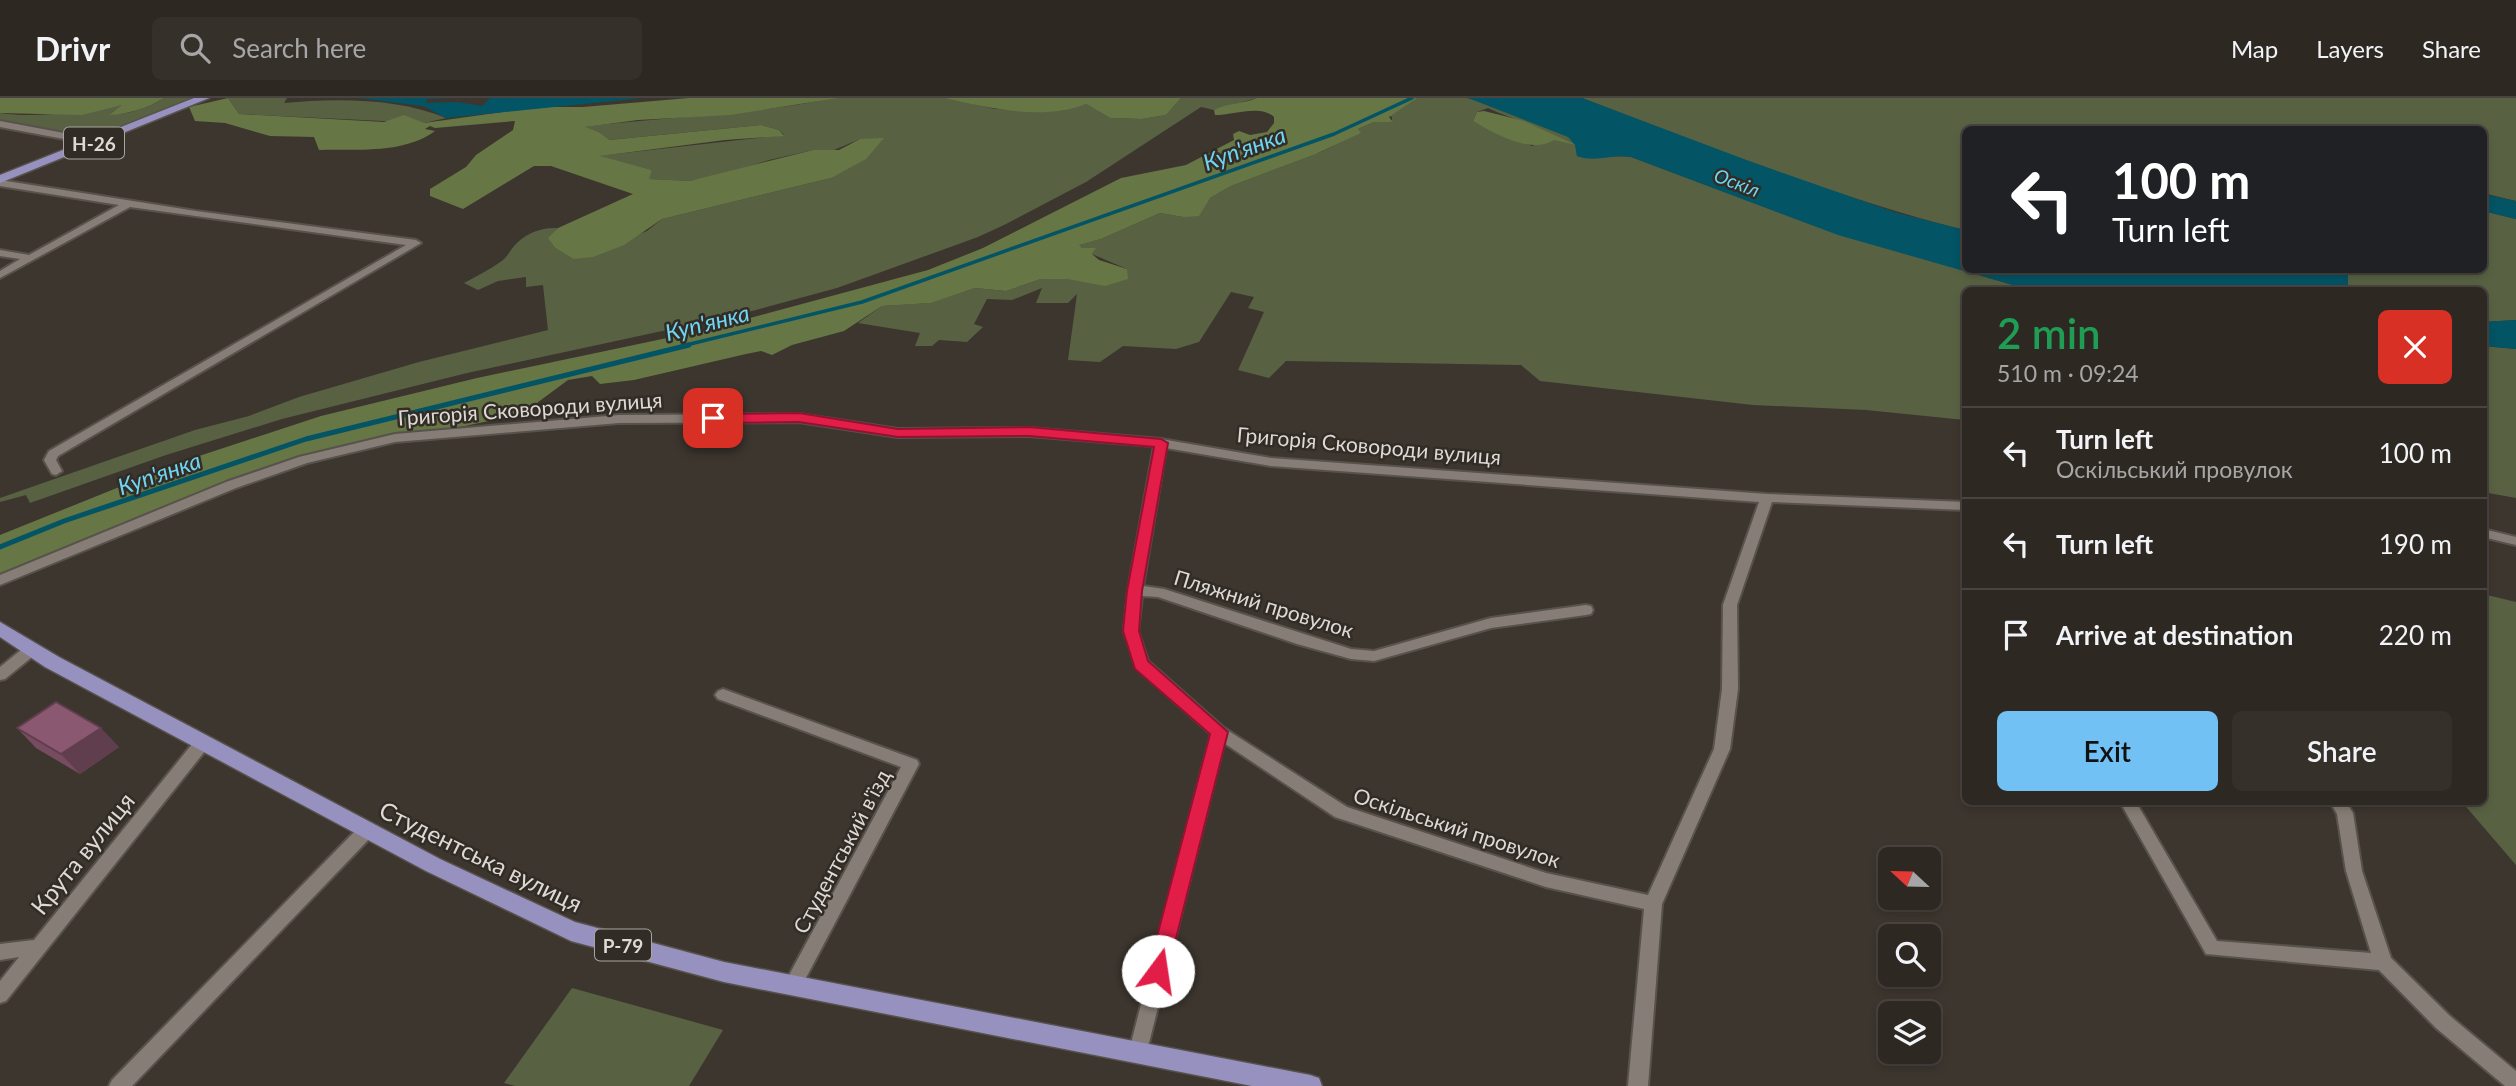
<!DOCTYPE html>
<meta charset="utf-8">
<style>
body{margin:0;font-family:Lato,sans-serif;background:#36302b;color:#f1f3f6;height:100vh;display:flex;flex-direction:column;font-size:26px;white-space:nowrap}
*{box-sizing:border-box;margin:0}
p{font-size:23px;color:#a7a6a6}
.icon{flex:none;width:38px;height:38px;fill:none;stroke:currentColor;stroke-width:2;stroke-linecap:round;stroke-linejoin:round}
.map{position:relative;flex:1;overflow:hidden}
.drawer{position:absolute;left:1962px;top:189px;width:525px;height:518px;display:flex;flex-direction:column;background:#2e2823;border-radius:10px;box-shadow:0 4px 10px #0003,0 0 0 2px #494441}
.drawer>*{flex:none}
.banner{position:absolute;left:1962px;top:28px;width:525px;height:147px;border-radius:10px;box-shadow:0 4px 10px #0003,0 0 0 2px #494441;background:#202124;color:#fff;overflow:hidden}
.needle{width:46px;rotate:292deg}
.buttons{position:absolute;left:1878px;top:749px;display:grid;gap:14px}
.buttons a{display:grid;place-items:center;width:63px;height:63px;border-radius:10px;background:#2e2823;box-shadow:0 4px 10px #0003,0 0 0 2px #494441;font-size:35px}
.pin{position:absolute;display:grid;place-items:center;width:60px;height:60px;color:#fff;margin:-30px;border-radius:14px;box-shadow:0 4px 10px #0006}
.me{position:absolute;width:77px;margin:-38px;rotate:14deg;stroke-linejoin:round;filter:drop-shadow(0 0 5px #0008)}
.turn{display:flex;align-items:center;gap:24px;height:147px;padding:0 35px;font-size:32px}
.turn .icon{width:91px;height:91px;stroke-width:2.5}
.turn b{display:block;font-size:49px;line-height:60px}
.round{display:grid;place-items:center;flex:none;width:74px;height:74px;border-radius:10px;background:#36302b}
.headline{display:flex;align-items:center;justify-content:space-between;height:119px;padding:0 35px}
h1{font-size:42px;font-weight:600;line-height:52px;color:#1e9e55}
.primary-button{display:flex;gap:14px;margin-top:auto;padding:14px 35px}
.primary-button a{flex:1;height:80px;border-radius:10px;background:#71c1f5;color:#111;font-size:28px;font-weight:600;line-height:80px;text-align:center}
.primary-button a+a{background:#36302b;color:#f1f3f6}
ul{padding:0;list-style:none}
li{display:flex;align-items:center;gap:21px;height:91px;padding:0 35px;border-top:2px solid #494441}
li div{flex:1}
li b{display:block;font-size:26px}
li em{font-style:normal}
header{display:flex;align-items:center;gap:42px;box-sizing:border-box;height:98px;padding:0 35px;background:#2e2823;border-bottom:2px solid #494441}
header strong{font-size:33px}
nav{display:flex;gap:38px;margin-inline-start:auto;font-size:24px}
.search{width:490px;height:63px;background:#36302b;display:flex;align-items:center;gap:18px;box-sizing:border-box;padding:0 24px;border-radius:10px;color:#a7a6a6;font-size:26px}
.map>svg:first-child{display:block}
</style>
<header>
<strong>Drivr</strong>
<div class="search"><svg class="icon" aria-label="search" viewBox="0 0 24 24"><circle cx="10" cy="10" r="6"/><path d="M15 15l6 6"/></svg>Search here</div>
<nav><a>Map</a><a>Layers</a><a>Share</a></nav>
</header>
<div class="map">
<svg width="2516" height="988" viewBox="0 0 2516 988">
<rect width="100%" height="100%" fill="#3d362f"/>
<g fill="#586243" fill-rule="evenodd">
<path d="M164,0h31l-101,39 -94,-15v-9c41,6 83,-3 123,-8l-13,9c18,1 39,-6 54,-16z"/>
<path d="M228,0h59l-3,5c52,-5 115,-5 162,15l-22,5 -185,-9z"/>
<path d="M833,0h114l48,11 58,2 33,-7 24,14 32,1 24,-4 15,-17h76l-43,12 -13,-3 -115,75 -82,43 -26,12 -141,51 -96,26 -274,59 -185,46 -116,36 -136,48 -4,-8 -26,7v-4l195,-68 54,-14 50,-19 120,-35 129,-32 -5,-45 -17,2v-10l-28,4 -20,9 -14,-7c13,-7 27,-14 39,-23 6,-5 8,-12 14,-17 11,-11 26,-16 41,-15l-9,11 6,9 18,11 74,-28 15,-12 169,-41 29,-39 -26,11h-21l-44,10 -50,16 -29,5 -42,-2 4,-9 -55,-14 187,-21 -5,-5 -18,-5 -153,15 -9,-8 -16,-5c83,-11 167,-11 250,-29z"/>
<path d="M1380,0h87l14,3 89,36 6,8 1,11c19,5 35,-2 54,1l198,74 184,54 2,5h-50v130l-99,-10 -113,-5 -213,-24 -19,-16 -235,-4 -17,17 -31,-8 26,-58 -16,-4 6,-11 -23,-5 -32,50 -23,7 -53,-3 -23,16 -32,-2 9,-66 -9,9h-32l6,-15 -30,12 -25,-1 -13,25 9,3 -16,15 -28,-2 -7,6h-17l5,-13 -62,-10 24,-17 48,-3 45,-15 31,3 35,-12h27l59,-10 -35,-15 3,-5 -13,-1 -4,-3 23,-6 59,-26 23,4 19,-9 8,-10 21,-12 90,-34 39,-19 -2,-4 16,-7h18v-5l-18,-8zM1488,10c22,11 45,15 66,28l-22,10 -59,-25 4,-9z"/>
<path d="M1582,0h934v103l-33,-8v-63h-518v100c-131,-33 -257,-84 -383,-132z"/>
<polygon points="2483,113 2516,121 2516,222 2483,224 2483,192 2348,192 2348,172 2483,172"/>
<polygon points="2483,248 2516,251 2516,400 2483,394"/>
<polygon points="2483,496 2516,504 2516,767 2462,704 2483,704"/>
<polygon points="572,890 723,932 689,988 515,988 504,985"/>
</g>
<g fill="#677645">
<path d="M0,0h164c-17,11 -36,16 -55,17l13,-10 -40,10 -82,-2z"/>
<path d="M228,0l11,16 145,8 20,-7 20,8 114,-16h45l106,-9h149l-108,17 -92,5 -53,7 14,5 10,8 152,-15 18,5 5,6 -59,4 -125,16 52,14 -3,9 41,2 123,-31h26l21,-11 24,-1 -18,21 -35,19 -169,41 -38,26 -31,12 -20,2 -18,-11 -7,-10 10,-10 75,-34 -82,-28h-17l-71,43 -33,-13v-7l36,-22 10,-12 37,-25 2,-9 -80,7 -5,-2 -5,3 10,2c-31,23 -78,18 -116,19l-5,-13 -44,-1 -45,-13 -30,-2 -6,-14z"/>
<path d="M945,0h236l-15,17 -24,4 -32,-1 -24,-14c-43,17 -98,4 -141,-6z"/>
<path d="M1257,0h160l-28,19 4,5h-19l-16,7 3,4 -45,21 -85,32 -21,12 -11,18 -16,1 -23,-4 -59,26 -22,6 3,3h14l-4,6 7,6 28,9 1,10 -23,7 -37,-7h-27l-35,12 -31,-3 -44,15 -49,3 -38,25 -52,14 -20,10 -11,-4 -15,3 -112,26 -34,4 -8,-8 -24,4 -46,34 -219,46 -303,120v-45l184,-74 137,-45 156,-38 228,-48 223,-60 55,-22 138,-70 65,-13 48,-25 -1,-6 6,-3 11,4 17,-3 7,-9v-6c-13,-13 -42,-2 -59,-2l-1,-5c13,-7 29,-6 43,-12z"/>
<path d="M1484,13l40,10 52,24 -22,-5c-23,15 -60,-7 -81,-19l4,-9z"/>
</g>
<g fill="#035465">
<polygon points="358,0 455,0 427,1 425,5 457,4 482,8 490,0 642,0 446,20 423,8"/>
<path d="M1468,0h114l167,63 148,52 68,17v40h383v20h-333l-2,-5 -175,-50 -207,-78c-19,-3 -36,6 -54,-1l-2,-11 -7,-8z"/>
<polygon points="2483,96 2516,103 2516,121 2483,113"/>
<polygon points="2516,222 2516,251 2483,248 2483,224"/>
</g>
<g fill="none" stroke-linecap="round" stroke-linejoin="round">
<polyline stroke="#035465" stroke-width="3.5" points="682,248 862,204 1334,36 1412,0"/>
<polyline stroke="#035465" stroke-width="5" points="0,449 64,423 306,341 689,247"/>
<defs>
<g id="minor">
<polygon points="0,23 96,41 101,44 96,47 0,29"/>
<polygon points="0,82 196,113 416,142 421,145 58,358 56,362 62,373 56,377 52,376 44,362 49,353 406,147 130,109 0,180 0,173 20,161 0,158 0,152 29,157 119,107 0,88"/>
<path d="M799,316l99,15 131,-1 132,11 110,19 496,36 198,8v8l-193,-8 -35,103 1,84 -8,60 -68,155 -14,182h-20l16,-177 -98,-22 -211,-70 -111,-74 -77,308 -2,6 -7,3 -7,-3 -2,-6 82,-317 -75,-66 -12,-37 4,-40 26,-145 -125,-10 -131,1 -99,-15 -180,1 -224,19 -88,21 -71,25 -236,97v-10l226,-93 73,-25 96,-23 224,-19zM1166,350l105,18 488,36 -36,103 -1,84 -8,60 -66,146 -102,-22 -199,-66 -123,-79 -76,-67 -10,-30 4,-35 16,1 139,47 54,15 23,2 117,-33 95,-13 5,-1 2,-4 -2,-4 -5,-1 -95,13 -117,33 -23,-2 -187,-60 -21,-3z"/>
<polygon points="2483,431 2516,439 2516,447 2483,439"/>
<polygon points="32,546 37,547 39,551 37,555 5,581 0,582 0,569 27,547"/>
<polygon points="723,591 917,662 919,666 799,893 793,895 787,893 784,887 787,881 901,669 718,601 715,597 718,593"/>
<polygon points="203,638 209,640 211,644 209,648 6,903 0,905 0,883 19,859 0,862 0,846 34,842 197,640"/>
<polygon points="2120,704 2136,704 2217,843 2371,855 2346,773 2337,716 2330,704 2346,704 2353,715 2362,773 2391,860 2450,918 2516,973 2516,988 2505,988 2436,930 2379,872 2206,856"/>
<polygon points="367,725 373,727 375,732 373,737 132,988 109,988 112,982 361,727"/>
</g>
<g id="primary">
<polygon points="194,0 209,0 0,85 0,77"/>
<polygon points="0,524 59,559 440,761 575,824 724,864 1310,977 1319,980 1322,988 1252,988 724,884 571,843 426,773 45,569 0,539"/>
</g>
</defs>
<use href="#minor" stroke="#58524c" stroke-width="4"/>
<use href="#primary" stroke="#58524c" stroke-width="3"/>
<use href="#minor" fill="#867e76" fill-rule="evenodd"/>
<use href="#primary" fill="#9691bf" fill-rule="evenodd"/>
</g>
<polygon fill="#774c60" points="17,630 119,649 80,676 36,650"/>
<polygon fill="#613e4e" points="101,630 119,649 80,676 61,656"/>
<polygon fill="#8a5870" stroke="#613e4e" stroke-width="2" points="56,604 101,630 61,656 17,630"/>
<polygon fill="#e11d48" stroke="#92132f" stroke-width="2" points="799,315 898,331 1029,329 1161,341 1168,345 1142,493 1139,533 1148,563 1228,634 1166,880 1158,882 1151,880 1148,873 1210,636 1135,571 1123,533 1127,493 1154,349 1029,338 898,339 799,324 713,325 706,320 713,316"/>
<g text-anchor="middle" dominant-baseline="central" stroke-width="5" stroke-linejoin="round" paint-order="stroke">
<g fill="#322c26" stroke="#aaa5a0" stroke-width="2">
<rect x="64" y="29.5" width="60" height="31" rx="5"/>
<rect x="595" y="831.5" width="56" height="31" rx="5"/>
</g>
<g font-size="19" font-weight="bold" fill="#ded9d5">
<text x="94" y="45">Н-26</text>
<text x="623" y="847">Р-79</text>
</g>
<g font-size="19" font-style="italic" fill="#6fd5f2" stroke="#322c26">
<text transform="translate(1737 84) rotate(21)">Оскіл</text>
</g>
<g font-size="21" fill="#ded9d5" stroke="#322c26">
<text transform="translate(530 310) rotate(-4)">Григорія Сковороди вулиця</text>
<text transform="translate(1369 347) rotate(5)">Григорія Сковороди вулиця</text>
<text transform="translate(1264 505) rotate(17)">Пляжний провулок</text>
<text transform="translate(1457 729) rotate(18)">Оскільський провулок</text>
<text transform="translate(841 753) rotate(-62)">Студентський в'їзд</text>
</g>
<g font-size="23" font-style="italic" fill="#6fd5f2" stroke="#322c26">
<text transform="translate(1244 50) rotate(-20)">Куп'янка</text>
<text transform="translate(707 224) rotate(-14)">Куп'янка</text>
<text transform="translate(159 375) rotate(-19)">Куп'янка</text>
</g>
<g font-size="24" fill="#ded9d5" stroke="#322c26">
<text transform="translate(82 755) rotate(-51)">Крута вулиця</text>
<text transform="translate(481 758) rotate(26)">Студентська вулиця</text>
</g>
</g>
</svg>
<div class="buttons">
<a><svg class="needle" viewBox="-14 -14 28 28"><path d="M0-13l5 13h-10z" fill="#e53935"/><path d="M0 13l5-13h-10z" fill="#a7a6a6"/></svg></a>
<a><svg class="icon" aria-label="search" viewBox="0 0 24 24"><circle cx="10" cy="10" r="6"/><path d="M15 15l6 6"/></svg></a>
<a><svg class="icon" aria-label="layers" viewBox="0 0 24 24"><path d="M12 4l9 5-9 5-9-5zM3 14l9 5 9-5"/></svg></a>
</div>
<div class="pin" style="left:713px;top:320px;background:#d93025"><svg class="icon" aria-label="arrive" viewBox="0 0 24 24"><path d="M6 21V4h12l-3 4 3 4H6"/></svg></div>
<svg class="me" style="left:1158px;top:873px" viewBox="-20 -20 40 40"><circle r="19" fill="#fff"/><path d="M0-13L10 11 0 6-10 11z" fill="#e11d48"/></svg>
<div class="banner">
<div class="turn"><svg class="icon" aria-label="left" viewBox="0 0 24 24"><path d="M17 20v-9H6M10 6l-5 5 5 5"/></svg><div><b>100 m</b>Turn left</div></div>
</div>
<section class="drawer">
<div class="headline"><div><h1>2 min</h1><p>510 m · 09:24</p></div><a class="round" style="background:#d93025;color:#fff"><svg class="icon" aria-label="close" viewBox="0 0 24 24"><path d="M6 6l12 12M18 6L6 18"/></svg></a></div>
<ul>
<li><svg class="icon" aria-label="left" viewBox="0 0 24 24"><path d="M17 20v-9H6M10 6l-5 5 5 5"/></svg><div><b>Turn left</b><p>Оскільський провулок</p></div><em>100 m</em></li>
<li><svg class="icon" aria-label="left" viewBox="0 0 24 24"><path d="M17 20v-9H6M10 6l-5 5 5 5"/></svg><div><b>Turn left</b></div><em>190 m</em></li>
<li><svg class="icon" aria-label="arrive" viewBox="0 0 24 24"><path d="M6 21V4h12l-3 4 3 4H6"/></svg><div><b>Arrive at destination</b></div><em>220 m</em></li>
</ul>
<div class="primary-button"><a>Exit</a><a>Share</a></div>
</section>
</div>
